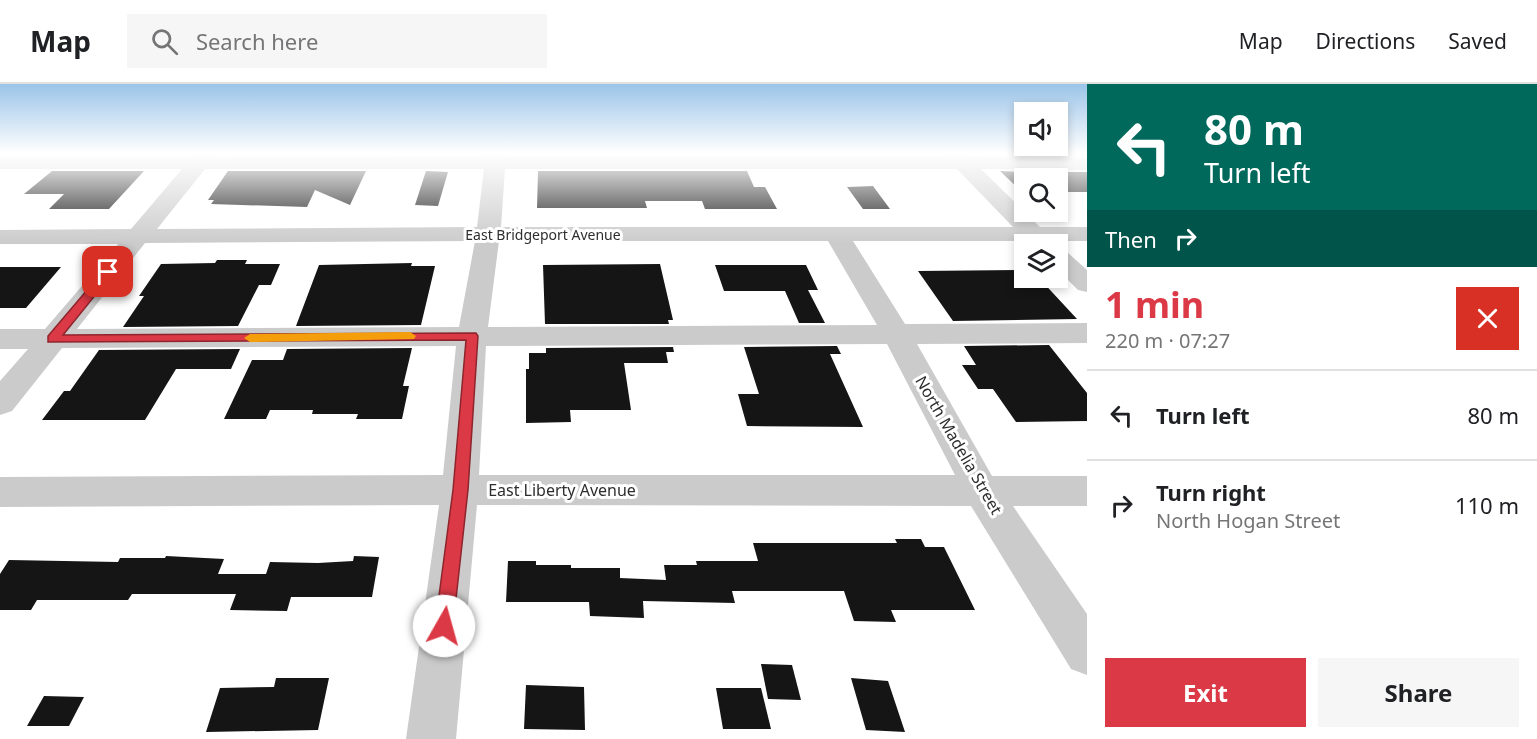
<!DOCTYPE html>
<meta charset="utf-8">
<style>
body{margin:0;font-family:"Noto Sans",sans-serif;background:#f6f6f6;color:#202124;height:100vh;display:flex;flex-direction:column;font-size:22px;white-space:nowrap}
*{box-sizing:border-box;margin:0}
p{font-size:20px;color:#757577}
.icon{flex:none;width:33px;height:33px;fill:none;stroke:currentColor;stroke-width:2;stroke-linecap:round;stroke-linejoin:round}
.map{position:relative;flex:1;overflow:hidden}
.side{display:flex;flex-direction:column;background:#fff;width:450px}
.side>*{flex:none}
.guide{background:#00695c;color:#fff;overflow:hidden}
.tools{position:absolute;left:1014px;top:18px;display:grid;gap:12px}
.tools a{display:grid;place-items:center;width:54px;height:54px;border-radius:0px;background:#fff;box-shadow:0 3px 9px #0003;font-size:30px}
.pin{position:absolute;display:grid;place-items:center;width:51px;height:51px;color:#fff;margin:-26px;border-radius:12px;box-shadow:0 3px 9px #0006}
.me{position:absolute;width:66px;margin:-33px;rotate:7deg;stroke-linejoin:round;filter:drop-shadow(0 0 4px #0008)}
.turn{display:flex;align-items:center;gap:21px;height:126px;padding:0 18px;font-size:27px}
.turn .icon{width:78px;height:78px;stroke-width:2.5}
.turn b{display:block;font-size:42px;line-height:51px}
.then{display:flex;align-items:center;height:57px;padding:0 18px;background:#0003;gap:12px;font-size:22px}
.round{display:grid;place-items:center;flex:none;width:63px;height:63px;border-radius:0px;background:#f6f6f6}
.summary{display:flex;align-items:center;justify-content:space-between;height:102px;padding:0 18px}
h1{font-size:36px;font-weight:700;line-height:45px;color:#db3945}
.primary-button{display:flex;gap:12px;margin-top:auto;padding:12px 18px}
.primary-button a{flex:1;height:69px;border-radius:0px;background:#db3945;color:#fff;font-size:24px;font-weight:700;line-height:69px;text-align:center}
.primary-button a+a{background:#f6f6f6;color:#202124}
ul{padding:0;list-style:none}
li{display:flex;align-items:center;gap:18px;height:90px;padding:0 18px;border-top:2px solid #e0e0e0}
li div{flex:1}
li b{display:block;font-size:22px}
li em{font-style:normal}
header{display:flex;align-items:center;gap:36px;box-sizing:border-box;height:84px;padding:0 30px;background:#fff;border-bottom:2px solid #e0e0e0}
header strong{font-size:28px}
nav{display:flex;gap:33px;margin-inline-start:auto;font-size:21px}
.search{width:420px;height:54px;background:#f6f6f6;display:flex;align-items:center;gap:15px;box-sizing:border-box;padding:0 21px;border-radius:0px;color:#757577;font-size:22px}
main{display:flex;flex:1;min-height:0}
.map>svg:first-child{display:block}
</style>
<header>
<strong>Map</strong>
<div class="search"><svg class="icon" aria-label="search" viewBox="0 0 24 24"><circle cx="10" cy="10" r="6"/><path d="M15 15l6 6"/></svg>Search here</div>
<nav><a>Map</a><a>Directions</a><a>Saved</a></nav>
</header>
<main>
<div class="map">
<svg width="1087" height="655" viewBox="0 0 1087 655">
<rect width="100%" height="100%" fill="#fff"/>
<g fill="#151515">
<polygon points="52,87 144,87 109,125 49,125 64,110 24,110"/>
<polygon points="228,87 366,87 350,121 315,106 307,123 211,120 214,116 208,116"/>
<polygon points="426,87 448,88 438,122 415,121"/>
<polygon points="538,87 747,87 754,103 765,103 777,125 705,125 702,117 645,117 647,124 537,124"/>
<polygon points="1000,87 1024,88 1024,110"/>
<polygon points="1038,88 1087,88 1087,108 1061,108 1058,105 1058,94 1046,94"/>
<polygon points="873,102 890,125 863,125 847,103"/>
<polygon points="217,176 247,176 245,180 280,180 271,201 259,201 238,242 123,243 144,212 139,212 161,180 215,179"/>
<polygon points="412,179 411,182 435,182 421,241 296,242 319,181"/>
<polygon points="660,180 673,236 668,236 669,240 545,240 543,181"/>
<polygon points="715,181 806,181 818,206 808,206 825,239 799,239 785,207 724,207"/>
<polygon points="0,183 61,183 26,224 0,224"/>
<polygon points="1024,186 1024,194 1039,194 1077,235 953,237 918,187"/>
<polygon points="1049,261 1087,309 1087,337 1016,338 993,305 978,305 962,281 976,281 964,262"/>
<polygon points="837,262 841,270 830,270 863,343 747,342 738,310 759,310 744,263"/>
<polygon points="673,263 674,268 666,268 668,279 624,279 631,326 570,326 571,338 526,339 526,285 529,285 529,269 546,269 546,264"/>
<polygon points="412,264 403,302 409,302 402,335 356,335 358,330 312,330 313,326 270,326 266,335 224,335 252,276 283,276 287,265"/>
<polygon points="240,265 231,285 176,285 145,336 42,336 64,307 70,307 99,266"/>
<polygon points="895,455 921,455 925,463 944,463 975,526 891,526 896,538 854,537 844,507 732,507 735,519 643,517 644,534 590,532 589,518 506,518 508,477 536,477 536,481 571,481 571,484 620,484 620,494 666,496 664,481 697,481 696,477 758,477 753,459 897,459"/>
<polygon points="166,472 224,475 218,490 266,490 270,478 318,479 353,477 354,472 379,473 372,513 291,513 287,527 230,526 236,510 132,510 128,516 37,516 31,526 0,526 0,490 9,476 118,478 120,474 165,474"/>
<polygon points="761,580 792,581 801,616 768,615"/>
<polygon points="276,594 329,594 318,646 206,648 220,604 274,603"/>
<polygon points="851,594 888,597 905,648 866,646"/>
<polygon points="526,601 584,603 585,646 524,645"/>
<polygon points="716,604 761,604 771,645 723,645"/>
<polygon points="44,612 84,613 69,642 27,642"/>
</g>
<g fill="none" stroke-linecap="round" stroke-linejoin="round">
<g fill="#cbcbcb" fill-rule="evenodd">
<path d="M196,69h21l-2,4 270,-1 1,-3h20v3h441l3,-3h14l4,3 119,2v12l-106,-1 59,58h47v14h-34l-2,3h-20l-3,-3h-175l52,83 182,-1v20l-170,1 75,132h95v30h-74l74,108v61l-16,-6 -100,-163 -494,-1 -21,234h-50l33,-234 -439,2v-30l443,-2 13,-129 -394,2 -50,63 -12,4v-34l28,-32h-28v-20h45l73,-85h-118v-14l131,-1 51,-60h-182v-12h193zM205,85h279l-7,58 -320,2zM505,85h452l56,58h-512zM475,157l-16,86 -382,2 68,-86zM499,157h329l49,84 -389,2zM887,260l68,131h-476l7,-129z"/>
<polygon points="1058,165 1067,168 1087,186 1087,208 1078,206 1058,186"/>
</g>
</g>
<linearGradient id="sky" x2="0" y2="1"><stop stop-color="#9bc4e8"/><stop offset="0.43" stop-color="#fff"/><stop offset="1" stop-color="#fff" stop-opacity="0"/></linearGradient>
<rect width="1087" height="160" fill="url(#sky)"/>
<polygon fill="#db3945" stroke="#8e252d" stroke-width="1.5" points="108,184 114,188 63,251 476,249 478,252 468,406 453,542 451,548 444,550 438,548 435,542 453,406 466,256 48,258 48,252 105,185"/>
<polygon fill="#f59e0b" points="410,248 416,252 414,255 250,258 244,254 250,250"/>
<g text-anchor="middle" dominant-baseline="central" stroke-width="6" stroke-linejoin="round" paint-order="stroke">
<g font-size="14" fill="#2e2e2e" stroke="#fff">
<text x="543" y="150">East Bridgeport Avenue</text>
</g>
<g font-size="16" fill="#2e2e2e" stroke="#fff">
<text transform="translate(959 361) rotate(60)">North Madelia Street</text>
<text x="562" y="406">East Liberty Avenue</text>
</g>
</g>
</svg>
<div class="tools">
<a><svg class="icon" aria-label="sound" viewBox="0 0 24 24"><path d="M4 9h4l5-4v14l-5-4H4zM17 9q2 3 0 6"/></svg></a>
<a><svg class="icon" aria-label="search" viewBox="0 0 24 24"><circle cx="10" cy="10" r="6"/><path d="M15 15l6 6"/></svg></a>
<a><svg class="icon" aria-label="layers" viewBox="0 0 24 24"><path d="M12 4l9 5-9 5-9-5zM3 14l9 5 9-5"/></svg></a>
</div>
<div class="pin" style="left:108px;top:188px;background:#d93025"><svg class="icon" aria-label="arrive" viewBox="0 0 24 24"><path d="M6 21V4h12l-3 4 3 4H6"/></svg></div>
<svg class="me" style="left:444px;top:542px" viewBox="-20 -20 40 40"><circle r="19" fill="#fff"/><path d="M0-13L10 11 0 6-10 11z" fill="#db3945"/></svg>
</div>
<section class="side">
<div class="guide">
<div class="turn"><svg class="icon" aria-label="left" viewBox="0 0 24 24"><path d="M17 20v-9H6M10 6l-5 5 5 5"/></svg><div><b>80 m</b>Turn left</div></div>
<div class="then">Then<svg class="icon" aria-label="right" viewBox="0 0 24 24"><path d="M7 20v-9h11M14 6l5 5-5 5"/></svg></div>
</div>
<div class="summary"><div><h1>1 min</h1><p>220 m · 07:27</p></div><a class="round" style="background:#d93025;color:#fff"><svg class="icon" aria-label="close" viewBox="0 0 24 24"><path d="M6 6l12 12M18 6L6 18"/></svg></a></div>
<ul>
<li><svg class="icon" aria-label="left" viewBox="0 0 24 24"><path d="M17 20v-9H6M10 6l-5 5 5 5"/></svg><div><b>Turn left</b></div><em>80 m</em></li>
<li><svg class="icon" aria-label="right" viewBox="0 0 24 24"><path d="M7 20v-9h11M14 6l5 5-5 5"/></svg><div><b>Turn right</b><p>North Hogan Street</p></div><em>110 m</em></li>
</ul>
<div class="primary-button"><a>Exit</a><a>Share</a></div>
</section>
</main>
